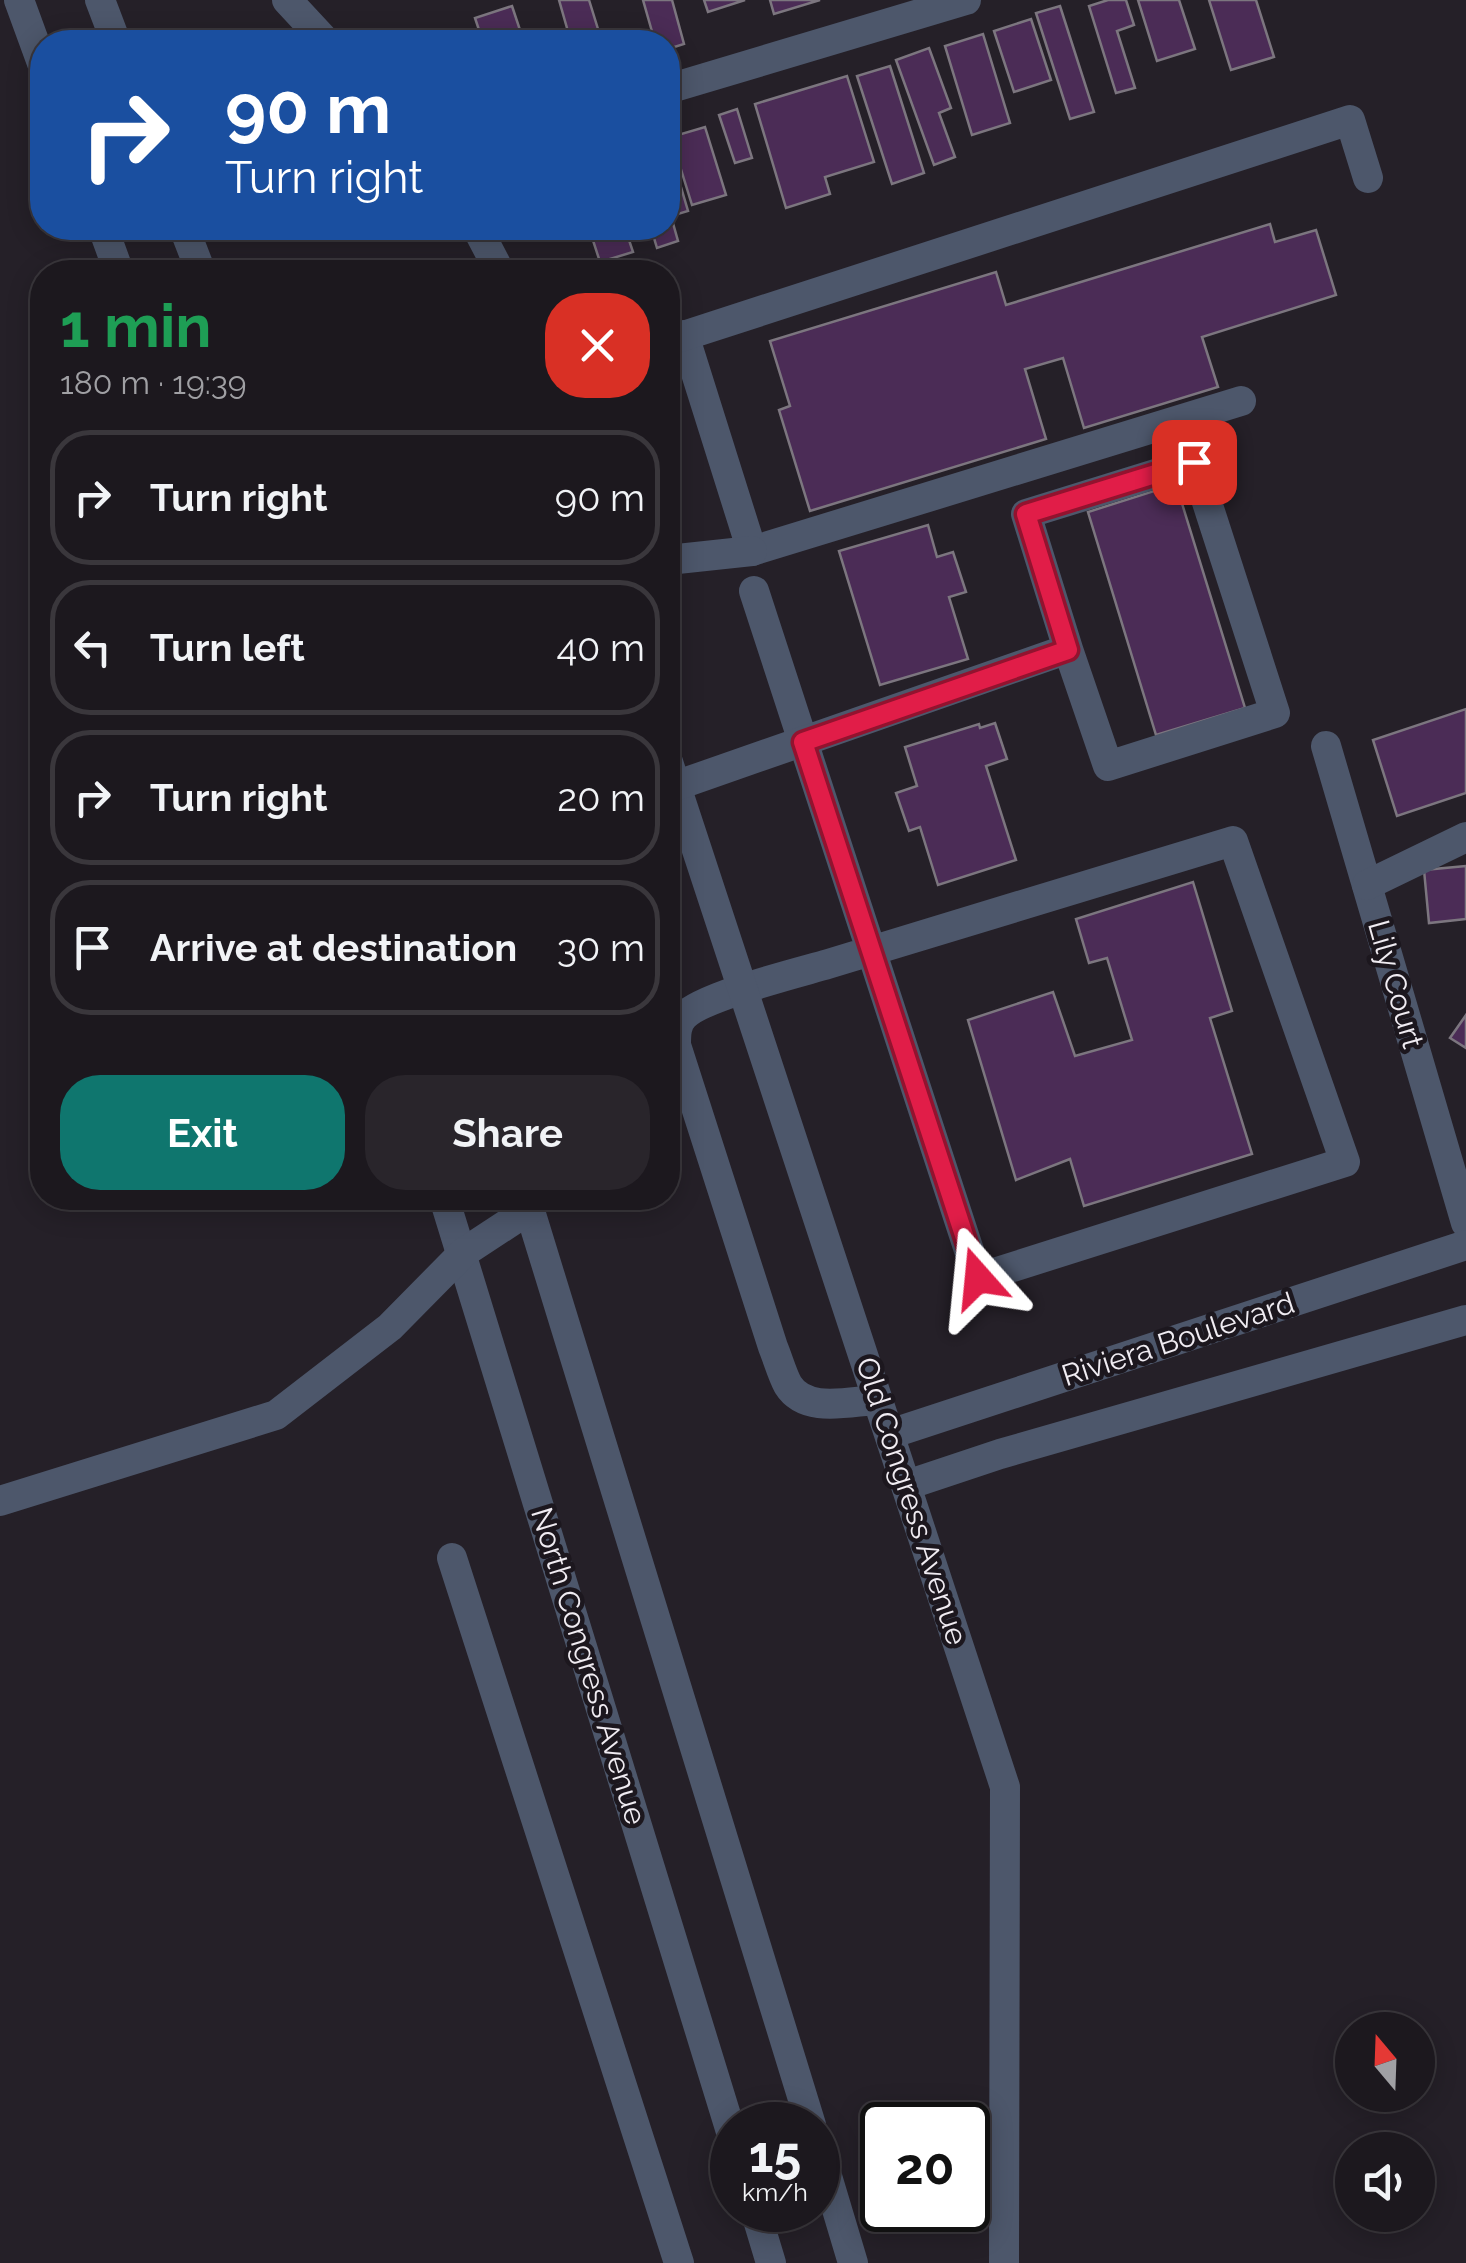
<!DOCTYPE html>
<meta charset="utf-8">
<style>
body{margin:0;font-family:Raleway,sans-serif;background:#29252b;color:#f1f3f6;height:100vh;display:flex;flex-direction:column;font-size:38px;white-space:nowrap}
*{box-sizing:border-box;margin:0}
p{font-size:32px;color:#a0a0a4}
.icon{flex:none;width:55px;height:55px;fill:none;stroke:currentColor;stroke-width:2;stroke-linecap:round;stroke-linejoin:round}
.map{position:relative;flex:1;overflow:hidden}
.sheet{position:absolute;left:30px;top:260px;width:650px;height:950px;display:flex;flex-direction:column;background:#1c181e;border-radius:40px;box-shadow:0 5px 25px #0003,0 0 0 2px #3a373c}
.sheet>*{flex:none}
.top-card{position:absolute;left:30px;top:30px;width:650px;height:210px;border-radius:40px;box-shadow:0 5px 25px #0003,0 0 0 2px #3a373c;background:#1a4fa0;color:#fff;overflow:hidden}
.needle{width:65px;rotate:341deg}
.fabs{position:absolute;left:1335px;top:2012px;display:grid;gap:20px}
.fabs a{display:grid;place-items:center;width:100px;height:100px;border-radius:50%;background:#1c181e;box-shadow:0 5px 25px #0003,0 0 0 2px #3a373c;font-size:50px}
.speed{position:absolute;left:710px;top:2102px;display:flex;gap:20px;font-size:50px;font-weight:700;text-align:center}
.speed>*{display:grid;place-content:center;width:130px;height:130px;border-radius:50%;background:#1c181e;box-shadow:0 5px 25px #0003,0 0 0 2px #3a373c;line-height:1}
.speed small{font-size:25px;font-weight:400}
.speed .limit{border:5px solid #111;border-radius:15px;background:#fff;color:#111}
.pin{position:absolute;display:grid;place-items:center;width:85px;height:85px;color:#fff;margin:-42px;border-radius:20px;box-shadow:0 5px 15px #0006}
.me{position:absolute;width:110px;margin:-55px;rotate:342deg;stroke-linejoin:round;filter:drop-shadow(0 0 8px #0008)}
.turn{display:flex;align-items:center;gap:35px;height:210px;padding:0 30px;font-size:45px}
.turn .icon{width:130px;height:130px;stroke-width:2.5}
.turn b{display:block;font-size:70px;line-height:85px}
.round{display:grid;place-items:center;flex:none;width:105px;height:105px;border-radius:40px;background:#29252b}
.summary{display:flex;align-items:center;justify-content:space-between;height:170px;padding:0 30px}
h1{font-size:60px;font-weight:700;line-height:75px;color:#1e9e55}
.button{display:flex;gap:20px;margin-top:auto;padding:20px 30px}
.button a{flex:1;height:115px;border-radius:40px;background:#0f766e;color:#fff;font-size:40px;font-weight:700;line-height:115px;text-align:center}
.button a+a{background:#29252b;color:#f1f3f6}
ul{padding:0;list-style:none}
li{display:flex;align-items:center;gap:30px;height:135px;margin:0 20px 15px;padding:0 10px;border:5px solid #3a373c;border-radius:40px}
li div{flex:1}
li b{display:block;font-size:38px}
li em{font-style:normal}
.map>svg:first-child{display:block}
</style>
<div class="map">
<svg width="1466" height="2263" viewBox="0 0 1466 2263">
<rect width="100%" height="100%" fill="#252028"/>
<g fill="#4b2c56" stroke="#7c767f" stroke-width="2.5">
<polygon points="559,0 589,0 602,42 571,42"/>
<polygon points="643,0 672,0 684,44 668,49 668,42 655,42"/>
<polygon points="704,0 745,0 708,12"/>
<polygon points="770,0 820,0 774,14"/>
<polygon points="1108,0 1126,0 1134,25 1117,31 1135,88 1116,93 1089,6"/>
<polygon points="1138,0 1179,0 1195,49 1157,61"/>
<polygon points="1209,0 1256,0 1274,57 1231,70"/>
<polygon points="512,6 524,42 483,42 475,18"/>
<polygon points="1060,6 1094,112 1070,119 1036,13"/>
<polygon points="1031,19 1051,80 1014,92 994,31"/>
<polygon points="983,34 1010,123 972,135 945,46"/>
<polygon points="929,48 951,108 939,113 955,157 934,165 896,60"/>
<polygon points="890,66 924,173 892,184 857,76"/>
<polygon points="847,76 874,162 825,177 830,194 786,208 755,104"/>
<polygon points="737,109 752,158 735,163 719,115"/>
<polygon points="705,127 726,195 692,205 671,137"/>
<polygon points="668,143 688,211 671,216 678,241 657,248 651,228 668,228"/>
<polygon points="1270,224 1275,242 1316,230 1336,295 1202,337 1218,387 1084,428 1063,358 1025,369 1046,439 810,511 779,410 790,406 770,341 996,272 1006,305"/>
<polygon points="589,228 625,228 633,252 600,262"/>
<polygon points="1176,484 1245,708 1156,735 1088,512"/>
<polygon points="928,525 937,557 953,552 966,592 949,597 968,659 880,685 839,551"/>
<polygon points="1466,709 1466,793 1397,816 1373,740"/>
<polygon points="995,723 1007,759 986,766 1016,860 938,885 920,827 909,831 896,793 917,786 905,747 979,724 980,728"/>
<polygon points="1466,866 1466,919 1429,923 1424,870"/>
<polygon points="1193,882 1232,1011 1210,1018 1252,1154 1084,1206 1070,1159 1016,1180 968,1020 1053,992 1075,1056 1132,1040 1107,958 1089,963 1076,919"/>
<polygon points="1466,1015 1466,1048 1450,1038"/>
</g>
<g fill="none" stroke-linecap="round" stroke-linejoin="round">
<g stroke="#4d576b" stroke-width="30">
<polyline points="19,0 42,63"/>
<polyline points="100,0 116,42"/>
<polyline points="287,0 326,42"/>
<polyline points="668,89 966,0"/>
<polyline points="103,228 119,272"/>
<polyline points="184,228 201,272"/>
<polyline points="477,228 500,272"/>
<polyline points="684,335 752,551 1241,401"/>
<polyline points="668,341 1350,120 1368,178"/>
<polyline points="668,560 752,551"/>
<path d="M754,591l224,687 367,-116 -112,-321c-135,41 -270,82 -405,123 -31,9 -125,32 -144,52 -8,8 -8,18 -8,29l97,302c5,12 9,27 15,38 18,29 62,16 90,15"/>
<polyline points="1326,746 1466,1223"/>
<polyline points="668,762 1005,1787 1004,2263"/>
<polyline points="675,786 1068,649 1026,514 1194,462 1275,713 1108,766 1068,649"/>
<polyline points="1367,885 1466,837"/>
<polyline points="444,1198 732,2135"/>
<polyline points="526,1198 811,2125"/>
<polyline points="890,1434 1466,1245"/>
<polyline points="907,1485 1000,1454 1466,1320"/>
<polyline points="0,1501 276,1415 390,1327 463,1253 530,1209"/>
<polyline points="452,1558 679,2263"/>
<polyline points="818,2146 853,2263"/>
<polyline points="755,2210 771,2263"/>
</g>
</g>
<g fill="none" stroke-linecap="round" stroke-linejoin="round">
<defs>
<polyline id="route" points="978,1278 803,742 1068,650 1026,514 1194,462"/>
</defs>
<use href="#route" stroke="#92132f" stroke-width="25"/>
<use href="#route" stroke="#e11d48" stroke-width="18"/>
</g>
<g text-anchor="middle" dominant-baseline="central" stroke-width="9" stroke-linejoin="round" paint-order="stroke">
<g font-size="30" fill="#f0ecf2" stroke="#1c171e">
<text transform="translate(1396 984) rotate(74)">Lily Court</text>
<text transform="translate(1178 1339) rotate(-18)">Riviera Boulevard</text>
<text transform="translate(912 1501) rotate(72)">Old Congress Avenue</text>
<text transform="translate(589 1666) rotate(73)">North Congress Avenue</text>
</g>
</g>
</svg>
<div class="fabs">
<a><svg class="needle" viewBox="-14 -14 28 28"><path d="M0-13l5 13h-10z" fill="#e53935"/><path d="M0 13l5-13h-10z" fill="#a0a0a4"/></svg></a>
<a><svg class="icon" aria-label="sound" viewBox="0 0 24 24"><path d="M4 9h4l5-4v14l-5-4H4zM17 9q2 3 0 6"/></svg></a>
</div>
<div class="speed"><div>15<small>km/h</small></div><div class="limit">20</div></div>
<div class="pin" style="left:1194px;top:462px;background:#d93025"><svg class="icon" aria-label="arrive" viewBox="0 0 24 24"><path d="M6 21V4h12l-3 4 3 4H6"/></svg></div>
<svg class="me" style="left:978px;top:1278px" viewBox="-20 -20 40 40"><path d="M0-17L14 15 0 8-14 15z" fill="#e11d48" stroke="#fff" stroke-width="4"/></svg>
<div class="top-card">
<div class="turn"><svg class="icon" aria-label="right" viewBox="0 0 24 24"><path d="M7 20v-9h11M14 6l5 5-5 5"/></svg><div><b>90 m</b>Turn right</div></div>
</div>
<section class="sheet">
<div class="summary"><div><h1>1 min</h1><p>180 m · 19:39</p></div><a class="round" style="background:#d93025;color:#fff"><svg class="icon" aria-label="close" viewBox="0 0 24 24"><path d="M6 6l12 12M18 6L6 18"/></svg></a></div>
<ul>
<li><svg class="icon" aria-label="right" viewBox="0 0 24 24"><path d="M7 20v-9h11M14 6l5 5-5 5"/></svg><div><b>Turn right</b></div><em>90 m</em></li>
<li><svg class="icon" aria-label="left" viewBox="0 0 24 24"><path d="M17 20v-9H6M10 6l-5 5 5 5"/></svg><div><b>Turn left</b></div><em>40 m</em></li>
<li><svg class="icon" aria-label="right" viewBox="0 0 24 24"><path d="M7 20v-9h11M14 6l5 5-5 5"/></svg><div><b>Turn right</b></div><em>20 m</em></li>
<li><svg class="icon" aria-label="arrive" viewBox="0 0 24 24"><path d="M6 21V4h12l-3 4 3 4H6"/></svg><div><b>Arrive at destination</b></div><em>30 m</em></li>
</ul>
<div class="button"><a>Exit</a><a>Share</a></div>
</section>
</div>
